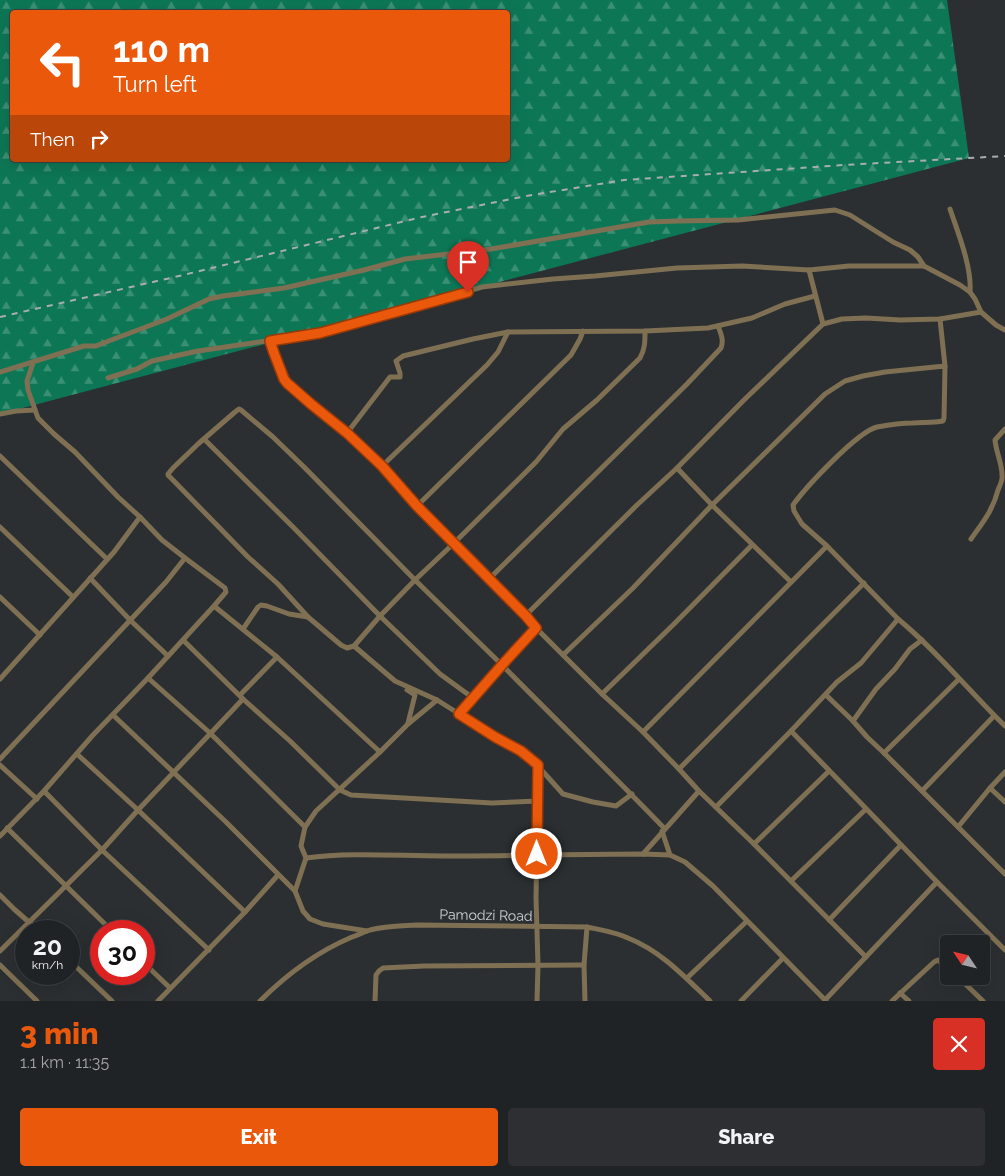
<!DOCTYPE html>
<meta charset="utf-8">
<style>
body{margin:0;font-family:Raleway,sans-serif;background:#2d2f32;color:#f1f3f6;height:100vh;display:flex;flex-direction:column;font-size:19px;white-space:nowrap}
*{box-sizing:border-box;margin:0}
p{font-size:16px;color:#a2a4a7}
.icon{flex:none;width:28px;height:28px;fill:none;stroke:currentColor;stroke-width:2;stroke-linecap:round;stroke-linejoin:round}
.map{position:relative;height:1001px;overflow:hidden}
.details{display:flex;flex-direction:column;background:#202326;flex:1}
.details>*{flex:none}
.hud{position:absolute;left:10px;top:10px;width:500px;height:152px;border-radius:5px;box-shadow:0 5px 20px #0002,0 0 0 1px #3d4043;background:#ea580c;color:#fff;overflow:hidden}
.needle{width:32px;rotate:305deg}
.tools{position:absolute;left:940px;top:935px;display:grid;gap:10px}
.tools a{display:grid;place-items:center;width:50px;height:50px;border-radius:5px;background:#202326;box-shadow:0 5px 20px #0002,0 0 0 1px #3d4043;font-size:25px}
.speed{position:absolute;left:15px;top:920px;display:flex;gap:10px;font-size:25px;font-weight:700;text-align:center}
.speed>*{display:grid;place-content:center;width:65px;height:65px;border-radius:50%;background:#202326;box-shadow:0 5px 20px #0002,0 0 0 1px #3d4043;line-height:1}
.speed small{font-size:12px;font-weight:400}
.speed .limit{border:8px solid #d22;background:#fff;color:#111}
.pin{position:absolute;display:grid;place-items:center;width:42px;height:42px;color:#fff;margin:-51px -21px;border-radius:50% 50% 50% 0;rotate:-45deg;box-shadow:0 0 5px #0007}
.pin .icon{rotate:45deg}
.me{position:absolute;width:55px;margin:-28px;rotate:0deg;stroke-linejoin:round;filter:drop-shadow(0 0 4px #0008)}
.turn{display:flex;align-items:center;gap:18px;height:105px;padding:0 20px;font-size:22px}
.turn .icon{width:65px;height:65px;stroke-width:2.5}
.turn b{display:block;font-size:35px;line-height:42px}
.then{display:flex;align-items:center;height:48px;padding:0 20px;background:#0003;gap:10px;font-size:19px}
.round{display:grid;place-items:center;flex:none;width:52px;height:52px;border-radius:5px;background:#2d2f32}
.headline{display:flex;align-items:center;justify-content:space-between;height:85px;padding:0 20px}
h1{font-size:30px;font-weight:800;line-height:38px;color:#ea580c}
.action{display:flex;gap:10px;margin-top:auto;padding:10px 20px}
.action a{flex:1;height:58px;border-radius:5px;background:#ea580c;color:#fff;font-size:20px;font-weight:800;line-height:58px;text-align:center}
.action a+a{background:#2d2f32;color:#f1f3f6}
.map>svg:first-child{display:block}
</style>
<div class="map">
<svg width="1005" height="1001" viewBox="0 0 1005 1001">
<defs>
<pattern id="forest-firs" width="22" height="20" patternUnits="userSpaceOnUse" patternTransform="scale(1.25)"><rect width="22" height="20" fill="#0d7755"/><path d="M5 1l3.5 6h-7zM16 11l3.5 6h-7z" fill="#3b9074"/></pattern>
</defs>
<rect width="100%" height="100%" fill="#2b2f32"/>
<path fill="url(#forest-firs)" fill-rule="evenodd" d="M0,0h947l22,158 -969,256zM12,12h496v148h-496z"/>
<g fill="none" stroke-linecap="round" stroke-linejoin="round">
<g stroke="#7f7053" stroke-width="5">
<path d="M950,209c8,24 22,58 20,83"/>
<polyline points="809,270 823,324"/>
<polyline points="940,319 945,366"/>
<polyline points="270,341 274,353 284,379 287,383 311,404 347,433 382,466 417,506 536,628 602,694 643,732 679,769 699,791 754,844 866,957"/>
<polyline points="0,372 84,346 96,346 106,342 167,319 209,299 223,296 284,288 364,270 405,259 491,249 649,222 678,221 738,220 835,210 850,215 893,242 910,250 918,257 924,266 960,285 970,292 975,299 981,312 996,325 1005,330"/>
<polyline points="108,378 137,369 152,361 198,351 320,333 482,287 553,279 595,276 677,268 742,266 809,270 849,266 924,266"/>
<polyline points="0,414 16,411 35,410"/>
<polyline points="347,433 390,377 400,377 400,373 396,361 403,356 473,339 508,332 645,331 708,328 752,318 785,304 815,296"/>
<polyline points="204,439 293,527 380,616 440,674 473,698"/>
<polyline points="0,456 107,559"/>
<polyline points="382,466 487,365 498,352 508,332"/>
<polyline points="677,468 712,505 791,582"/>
<polyline points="417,506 571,355 580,339 583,331"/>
<polyline points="140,517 162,540 185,558 225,588 226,592 214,606"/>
<polyline points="0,527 73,597"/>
<path d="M971,539c12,-17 22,-29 27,-49 2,-5 5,-10 4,-15 0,-12 -6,-23 -7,-35l10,-11"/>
<polyline points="90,578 130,620 168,656"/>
<path d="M489,579l198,-195 34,-36c3,-8 0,-14 -3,-22"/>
<polyline points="0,597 40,635"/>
<polyline points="525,616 637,505 677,468 744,400 823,324 842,319 866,318 900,320 940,319 981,312"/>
<path d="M536,628l-34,37c54,55 109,108 162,163"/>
<polyline points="243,629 258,607 261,605 267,606 289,614 308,617"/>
<polyline points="183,640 243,699 290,741 340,790 351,795 492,803 538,801"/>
<polyline points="922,640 910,649 895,669 876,689 853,721 867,737 884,753 1005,874"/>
<polyline points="354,646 395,681 437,700 504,742 521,751 537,765 563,794 593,802 616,806 632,794"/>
<path d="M563,655l70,-67 79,-83 113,-111 20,-13 18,-5 22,-4 60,-6 -1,52 -1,3c-10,2 -21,1 -31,2 -11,0 -24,2 -35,4 -20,5 -71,60 -84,78l1,6 8,13 25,22 71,73c39,32 71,72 107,107"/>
<polyline points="148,678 210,733 305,827"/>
<polyline points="0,679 114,552 140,517 118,497 75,452 54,434 38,418 28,390 27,381 33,363"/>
<polyline points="407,690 415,695 408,723"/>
<polyline points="602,694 675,623 752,545"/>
<polyline points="240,695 277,657"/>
<polyline points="826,695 853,721"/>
<path d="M459,714l43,-49 -87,-85 -111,-113 -31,-30 -32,-27 -2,-1 -4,3 -37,32 -25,24 -5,6v1l80,82 30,27 30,33 33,28 6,3 7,-2 26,-30 35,-36 38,-36 83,-82 27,-33 34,-29 43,-42c5,-9 5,-16 5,-27"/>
<polyline points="113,715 226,822 295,891"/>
<polyline points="791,731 937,882 1005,950"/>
<polyline points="643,732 827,546"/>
<polyline points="884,753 959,679"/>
<polyline points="77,754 138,810 245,912"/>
<polyline points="0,759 166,582 185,558"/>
<polyline points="0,765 37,799"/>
<polyline points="679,769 864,583"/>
<polyline points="990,788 1005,802"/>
<polyline points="44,791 102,850 209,950"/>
<polyline points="922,791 994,716"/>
<polyline points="716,807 791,731 837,682 861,663 898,619"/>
<polyline points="958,827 990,788 1005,772"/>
<polyline points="7,828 112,931"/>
<polyline points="662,831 670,855"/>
<polyline points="0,836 44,791 93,735 148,678 214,606 277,657 380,752"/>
<polyline points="754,844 829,771"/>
<polyline points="643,854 699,791"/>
<path d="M306,858c45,-6 91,-2 137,-2 67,0 133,-2 200,-2l27,1 15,7 28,24 113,115"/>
<polyline points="791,881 866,809"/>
<polyline points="0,895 14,909 39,931"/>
<polyline points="829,920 901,845"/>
<polyline points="367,931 323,924 310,919 303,911 295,891 306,858 301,846 305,827 316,811 380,752 408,724 437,700"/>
<polyline points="0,951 102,850 138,810 243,699"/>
<polyline points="69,960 112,1001"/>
<polyline points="144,963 170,988"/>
<polyline points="0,965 37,1001"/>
<polyline points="957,976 983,1001"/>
<polyline points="687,978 747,921"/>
<polyline points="900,993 909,1001"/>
<polyline points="825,1000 937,882"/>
<polyline points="158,1001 245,912 278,875"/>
<path d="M260,1001c26,-26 59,-50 92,-64 6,-2 12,-5 18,-7 15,-4 30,-4 46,-5l171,2c14,3 28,5 41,11 33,13 57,39 82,63"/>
<polyline points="375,1001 376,975 379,971 383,968 424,966 584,965"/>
<polyline points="537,1001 538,965 536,898 538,781 537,765"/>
<polyline points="585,1001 584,965 587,927"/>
<polyline points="741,1001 783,958"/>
<polyline points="892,1001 934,962 938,960 949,969"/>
</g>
<polyline stroke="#aaadae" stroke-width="2" stroke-dasharray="6 6" stroke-linecap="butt" points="0,317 179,276 422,217 526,196 624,180 844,165 1005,156"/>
</g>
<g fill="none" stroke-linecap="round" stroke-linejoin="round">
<defs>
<polyline id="route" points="468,292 320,333 270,341 274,353 284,379 287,383 311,404 347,433 382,466 417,506 526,616 536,628 502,665 459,714 495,737 521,751 538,765 537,854"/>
</defs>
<use href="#route" stroke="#983908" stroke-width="12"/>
<use href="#route" stroke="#ea580c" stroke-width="9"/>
</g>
<g text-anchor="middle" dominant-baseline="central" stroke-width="5" stroke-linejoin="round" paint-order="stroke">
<g font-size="14" fill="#cfd2d3" stroke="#2b2f32">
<text transform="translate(486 915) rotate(1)">Pamodzi Road</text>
</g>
</g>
</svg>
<div class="tools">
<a><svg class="needle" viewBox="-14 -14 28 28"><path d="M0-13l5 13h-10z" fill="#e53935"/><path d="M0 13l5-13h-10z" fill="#a2a4a7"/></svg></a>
</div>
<div class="speed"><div>20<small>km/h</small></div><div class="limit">30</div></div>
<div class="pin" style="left:468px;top:292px;background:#d93025"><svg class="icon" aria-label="arrive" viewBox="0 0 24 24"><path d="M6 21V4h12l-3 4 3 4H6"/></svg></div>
<svg class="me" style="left:537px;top:854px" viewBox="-20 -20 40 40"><circle r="17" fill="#ea580c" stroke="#fff" stroke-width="3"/><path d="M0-11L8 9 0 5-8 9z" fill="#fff"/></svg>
<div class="hud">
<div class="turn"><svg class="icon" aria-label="left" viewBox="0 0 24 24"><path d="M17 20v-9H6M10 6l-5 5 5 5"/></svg><div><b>110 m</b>Turn left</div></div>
<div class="then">Then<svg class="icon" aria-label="right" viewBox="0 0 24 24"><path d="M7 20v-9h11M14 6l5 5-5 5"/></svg></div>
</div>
</div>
<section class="details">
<div class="headline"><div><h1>3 min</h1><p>1.1 km · 11:35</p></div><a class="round" style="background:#d93025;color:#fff"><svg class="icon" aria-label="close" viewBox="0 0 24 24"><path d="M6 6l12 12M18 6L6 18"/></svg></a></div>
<div class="action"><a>Exit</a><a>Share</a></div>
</section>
